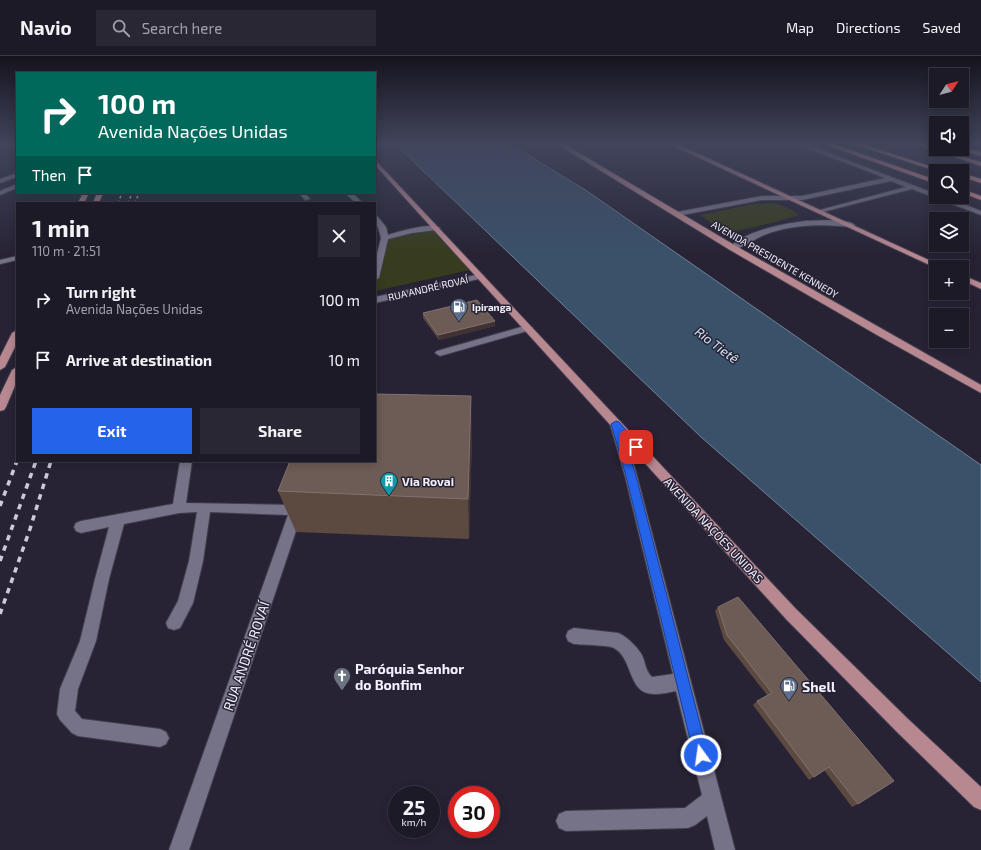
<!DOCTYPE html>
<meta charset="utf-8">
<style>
body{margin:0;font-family:"Exo 2",sans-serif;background:#2a2734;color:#f1f3f6;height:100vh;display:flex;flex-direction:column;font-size:15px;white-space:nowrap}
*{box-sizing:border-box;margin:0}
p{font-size:13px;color:#a0a1a8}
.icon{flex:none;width:22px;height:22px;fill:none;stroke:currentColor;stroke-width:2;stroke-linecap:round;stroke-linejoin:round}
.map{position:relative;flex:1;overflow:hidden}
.panel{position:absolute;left:16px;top:146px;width:360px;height:260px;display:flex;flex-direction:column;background:#1d1a28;border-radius:0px;box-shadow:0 2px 10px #0003,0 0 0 1px #3b3845}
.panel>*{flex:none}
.hud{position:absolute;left:16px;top:16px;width:360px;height:122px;border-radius:0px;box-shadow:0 2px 10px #0003,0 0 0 1px #3b3845;background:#00695c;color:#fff;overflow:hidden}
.needle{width:26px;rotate:54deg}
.buttons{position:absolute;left:929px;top:12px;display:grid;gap:8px}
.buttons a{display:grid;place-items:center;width:40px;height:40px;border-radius:0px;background:#1d1a28;box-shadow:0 2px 10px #0003,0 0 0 1px #3b3845;font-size:20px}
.speed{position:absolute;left:388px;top:730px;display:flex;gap:8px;font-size:20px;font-weight:700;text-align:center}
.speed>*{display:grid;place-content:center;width:52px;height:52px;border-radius:50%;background:#1d1a28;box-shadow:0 2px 10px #0003,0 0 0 1px #3b3845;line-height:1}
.speed small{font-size:10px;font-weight:400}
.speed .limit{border:6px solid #d22;background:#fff;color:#111}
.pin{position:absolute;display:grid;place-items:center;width:34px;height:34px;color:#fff;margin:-17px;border-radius:8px;box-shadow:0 2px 6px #0006}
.me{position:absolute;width:44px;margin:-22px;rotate:346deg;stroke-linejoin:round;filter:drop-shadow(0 0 3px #0008)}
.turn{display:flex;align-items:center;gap:14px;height:84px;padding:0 16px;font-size:18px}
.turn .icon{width:52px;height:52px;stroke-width:2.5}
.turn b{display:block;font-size:28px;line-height:34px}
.then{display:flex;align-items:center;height:38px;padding:0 16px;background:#0003;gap:8px;font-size:15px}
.round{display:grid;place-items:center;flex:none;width:42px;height:42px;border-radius:0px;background:#2a2734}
.head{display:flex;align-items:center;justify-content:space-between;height:68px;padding:0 16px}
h1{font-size:24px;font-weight:700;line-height:30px}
.primary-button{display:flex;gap:8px;margin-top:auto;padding:8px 16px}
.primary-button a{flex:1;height:46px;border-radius:0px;background:#2563eb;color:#fff;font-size:16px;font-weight:700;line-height:46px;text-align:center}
.primary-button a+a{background:#2a2734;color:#f1f3f6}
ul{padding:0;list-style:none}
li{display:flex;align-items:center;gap:12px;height:60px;padding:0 16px}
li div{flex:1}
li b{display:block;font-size:15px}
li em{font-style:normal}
header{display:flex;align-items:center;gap:24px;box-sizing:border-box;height:56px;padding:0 20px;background:#1d1a28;border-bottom:1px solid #3b3845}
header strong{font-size:19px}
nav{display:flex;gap:22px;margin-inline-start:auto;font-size:14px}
.search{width:280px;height:36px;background:#2a2734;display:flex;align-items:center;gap:10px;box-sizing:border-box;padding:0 14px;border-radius:0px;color:#a0a1a8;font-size:15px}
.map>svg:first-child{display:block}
</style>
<header>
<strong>Navio</strong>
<div class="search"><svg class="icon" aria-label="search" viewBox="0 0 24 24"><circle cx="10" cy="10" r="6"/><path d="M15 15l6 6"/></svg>Search here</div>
<nav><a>Map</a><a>Directions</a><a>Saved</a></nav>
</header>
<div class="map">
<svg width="981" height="794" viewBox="0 0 981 794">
<rect width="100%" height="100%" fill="#272335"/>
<g fill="#373c1e">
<path d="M776,147l16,7 7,5c-9,3 -62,18 -69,16 -10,-2 -22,-10 -30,-16l53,-11z"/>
<polygon points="436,172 474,213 375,235 375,222 385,182"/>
</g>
<polygon fill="#3a516a" stroke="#728196" points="395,88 510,88 587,135 981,409 981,626 701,381"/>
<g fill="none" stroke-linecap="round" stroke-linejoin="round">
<defs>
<g id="minor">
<polygon points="797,88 805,88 936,138 936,141 946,141 981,155 981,159 912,133 819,157 816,155 906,131 891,125 802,144 762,144 677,160 674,158 677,156 762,140 802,140 885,122"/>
<polygon points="17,117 17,121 0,127 0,123"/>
<polygon points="17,128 17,132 0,139 0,135"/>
<polygon points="299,137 305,137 310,143 305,144"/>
<polygon points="345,137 352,137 363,147 356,147"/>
<path d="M375,159l2,1 9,11 2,8c10,-3 44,-13 52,-7l-4,2 -24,3 -24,6 -9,39 -4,2v-18l6,-24 -3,-11 -3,-5z"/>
<path d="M805,165c11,0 41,-3 50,4l-4,2c-30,-3 -59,-3 -87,8 -8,3 -26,16 -34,15l-1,-2c16,-17 53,-24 76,-27z"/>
<polygon points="17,200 17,204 0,208 0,204"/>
<polygon points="480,218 484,220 483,222 375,247 375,241"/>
<polygon points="528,269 533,272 531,274 440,300 435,297 437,295"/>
<path d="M616,364l4,1 2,3 15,52 98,374h-20l-8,-34 -12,9 -7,3 -122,3 -7,-3 -3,-7 3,-7 7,-3 119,-3 17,-13 -26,-104c-6,1 -14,3 -21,3 -28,1 -21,-35 -41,-46 -5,-3 -32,-3 -40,-4l-6,-3 -2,-5 2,-5 6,-3 44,5c8,3 17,12 22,19 6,8 4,18 12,25l21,-3 -48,-198 -15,-52 2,-3z"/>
<polygon points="180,405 192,405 186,447 292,449 297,446 302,447 304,451 189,794 169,794 288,459 210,456 203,505 193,547 180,572 174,574 168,572 166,567 178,545 189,505 197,456 179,457 124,468 109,523 96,585 78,633 75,655 82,663 160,673 166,676 169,682 166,688 160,691 78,680 72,677 60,664 57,658 60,633 80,585 95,523 109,471 81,477 76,475 74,471 76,467 81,465 173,448"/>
</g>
<g id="major">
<polygon points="557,88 564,88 736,190 981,329 981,337 877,279 730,194"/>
<polygon points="669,88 677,88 944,211 936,212"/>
<polygon points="375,104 796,553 908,663 981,731 981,754 974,751 896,675 786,563 375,109"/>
<polygon points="83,137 89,137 84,147 78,147"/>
<polygon points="97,137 103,137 99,147 93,147"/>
<polygon points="962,219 981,227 981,233 962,224"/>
<polygon points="17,274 17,287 5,311 0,314 0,301 12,277"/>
<polygon points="17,311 17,325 6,351 4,354 0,355 0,339 12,314"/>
</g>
<g id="highway">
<polygon points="824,88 833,88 936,124 936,128"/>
<polygon points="853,88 862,88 945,115 936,115"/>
<polygon points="916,88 925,88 936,93 981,106 981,110"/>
<polygon points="962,91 981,96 981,100 960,94 959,93 962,93"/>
<polygon points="962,117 981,123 981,127 962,121"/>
<polygon points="962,133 981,140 981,144 962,137"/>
</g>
</defs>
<use href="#minor" stroke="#423e4e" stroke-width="2"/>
<use href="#major" stroke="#423e4e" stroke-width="2"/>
<use href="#highway" stroke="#423e4e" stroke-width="2"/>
<use href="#minor" fill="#767288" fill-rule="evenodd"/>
<use href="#major" fill="#b88891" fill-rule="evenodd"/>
<use href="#highway" fill="#e49697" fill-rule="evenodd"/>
<g stroke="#cdcad8" stroke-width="1.5" stroke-dasharray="2.5 2.5" stroke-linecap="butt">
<polyline points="118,147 122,137"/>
<polyline points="128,147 132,137"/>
<polyline points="135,147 139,137"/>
</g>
<g stroke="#cdcad8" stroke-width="3.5" stroke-dasharray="5.5 5.5" stroke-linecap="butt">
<polyline points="0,450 17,405"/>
<polyline points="0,505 36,405"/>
<polyline points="0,558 30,473 51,405"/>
</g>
</g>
<g fill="#5c4940">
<polygon points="423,257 495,265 495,270 439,284 423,262"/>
<polygon points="472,382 469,483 296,476 278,435"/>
<polygon points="718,551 858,748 852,751 824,714 809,724 753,649 757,645 767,639 724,584 715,555"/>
</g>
<g fill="#403233">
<polygon points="495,265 495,270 439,284 438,279"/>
<polygon points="471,340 472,382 469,483 468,443"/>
</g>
<g fill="#6d5b55" stroke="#82726f">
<polygon points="477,244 495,265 438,279 423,257"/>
<polygon points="375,338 471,340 468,443 278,435 290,405 375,405"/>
<polygon points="738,541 894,725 858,748 829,711 814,721 757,645 772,637 727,579 718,551"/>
</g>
<linearGradient id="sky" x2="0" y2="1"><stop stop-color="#15131d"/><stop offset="0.44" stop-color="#41455c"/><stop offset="1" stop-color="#41455c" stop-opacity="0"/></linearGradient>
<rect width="981" height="199" fill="url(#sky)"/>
<polygon fill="#2563eb" stroke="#184099" points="616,365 619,366 641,391 639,393 633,393 625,384 636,420 708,699 706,704 701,706 696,704 694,699 626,420 611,368"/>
<defs>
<symbol id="fuel-pin" viewBox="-11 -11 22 30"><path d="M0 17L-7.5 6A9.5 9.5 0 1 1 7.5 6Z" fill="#5c6f8a" stroke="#272335"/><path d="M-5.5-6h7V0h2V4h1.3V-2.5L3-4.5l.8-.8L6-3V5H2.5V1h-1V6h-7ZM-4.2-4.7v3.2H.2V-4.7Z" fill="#fff"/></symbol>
<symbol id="building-pin" viewBox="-11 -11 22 30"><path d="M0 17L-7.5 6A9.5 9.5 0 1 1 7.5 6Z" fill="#0f9aa8" stroke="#272335"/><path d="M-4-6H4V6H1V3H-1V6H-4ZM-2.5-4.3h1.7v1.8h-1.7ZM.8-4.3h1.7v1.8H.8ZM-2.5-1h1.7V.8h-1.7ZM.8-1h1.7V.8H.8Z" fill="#fff"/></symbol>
<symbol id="church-pin" viewBox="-11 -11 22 30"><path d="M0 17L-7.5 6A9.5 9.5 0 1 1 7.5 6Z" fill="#6b7280" stroke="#272335"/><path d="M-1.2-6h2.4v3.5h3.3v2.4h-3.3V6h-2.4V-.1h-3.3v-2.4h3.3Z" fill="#fff"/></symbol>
</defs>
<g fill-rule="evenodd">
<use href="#fuel-pin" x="449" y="241" width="20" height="27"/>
<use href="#building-pin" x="379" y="415" width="20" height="27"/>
<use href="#church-pin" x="332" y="610" width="20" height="27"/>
<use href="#fuel-pin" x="779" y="620" width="20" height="27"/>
</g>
<g text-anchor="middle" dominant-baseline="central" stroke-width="3" stroke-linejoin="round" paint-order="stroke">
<g font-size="10" fill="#f4f1fe" stroke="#272335">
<text transform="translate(775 203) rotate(30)">AVENIDA PRESIDENTE KENNEDY</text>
<text transform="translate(428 232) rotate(-13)">RUA ANDRÉ ROVAÍ</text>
</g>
<g font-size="10" font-weight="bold" fill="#f4f1fe" stroke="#272335" text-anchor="start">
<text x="472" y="251">Ipiranga</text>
</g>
<g font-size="12" font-weight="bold" fill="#f4f1fe" stroke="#272335" text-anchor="start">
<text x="402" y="425">Via Rovai</text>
</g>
<g font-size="12" fill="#f4f1fe" stroke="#272335">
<text transform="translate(714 474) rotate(47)">AVENIDA NAÇÕES UNIDAS</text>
</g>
<g font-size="13" font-style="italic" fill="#d3e4f7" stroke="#272335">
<text transform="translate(717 289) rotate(37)">Rio Tietê</text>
</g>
<g font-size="14" fill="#f4f1fe" stroke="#272335">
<text transform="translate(246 600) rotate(-71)">RUA ANDRÉ ROVAÍ</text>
</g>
<g font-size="14" font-weight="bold" fill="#f4f1fe" stroke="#272335" text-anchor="start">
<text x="355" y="612">Paróquia Senhor<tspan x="355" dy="16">do Bonfim</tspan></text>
<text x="802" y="630">Shell</text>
</g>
</g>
</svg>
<div class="buttons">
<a><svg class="needle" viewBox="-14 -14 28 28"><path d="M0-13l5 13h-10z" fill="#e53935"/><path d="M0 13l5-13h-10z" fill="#a0a1a8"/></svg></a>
<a><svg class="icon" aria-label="sound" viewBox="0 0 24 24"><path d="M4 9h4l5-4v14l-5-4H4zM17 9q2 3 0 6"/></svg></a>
<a><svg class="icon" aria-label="search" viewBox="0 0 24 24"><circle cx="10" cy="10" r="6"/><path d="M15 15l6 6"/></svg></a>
<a><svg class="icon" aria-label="layers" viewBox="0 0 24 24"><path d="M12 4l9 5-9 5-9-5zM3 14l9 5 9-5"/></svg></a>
<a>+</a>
<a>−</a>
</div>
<div class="speed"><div>25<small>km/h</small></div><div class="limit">30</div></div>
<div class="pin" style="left:636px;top:391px;background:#d93025"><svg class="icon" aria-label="arrive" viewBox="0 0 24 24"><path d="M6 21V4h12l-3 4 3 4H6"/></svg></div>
<svg class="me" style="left:701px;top:699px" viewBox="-20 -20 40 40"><circle r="17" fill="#2563eb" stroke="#fff" stroke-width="3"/><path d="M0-11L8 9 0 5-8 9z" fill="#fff"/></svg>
<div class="hud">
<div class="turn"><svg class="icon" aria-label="right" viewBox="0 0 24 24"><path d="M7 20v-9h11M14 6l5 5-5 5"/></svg><div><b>100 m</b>Avenida Nações Unidas</div></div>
<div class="then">Then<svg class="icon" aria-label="arrive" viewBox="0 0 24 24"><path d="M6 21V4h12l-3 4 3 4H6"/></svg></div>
</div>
<section class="panel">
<div class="head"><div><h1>1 min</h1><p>110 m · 21:51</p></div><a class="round"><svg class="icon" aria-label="close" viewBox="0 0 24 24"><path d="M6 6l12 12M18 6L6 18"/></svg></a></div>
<ul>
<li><svg class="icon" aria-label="right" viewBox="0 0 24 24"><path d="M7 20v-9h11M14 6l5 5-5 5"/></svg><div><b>Turn right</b><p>Avenida Nações Unidas</p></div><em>100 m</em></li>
<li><svg class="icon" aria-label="arrive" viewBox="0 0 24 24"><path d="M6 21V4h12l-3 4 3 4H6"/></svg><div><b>Arrive at destination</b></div><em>10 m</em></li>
</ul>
<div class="primary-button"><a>Exit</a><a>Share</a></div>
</section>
</div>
